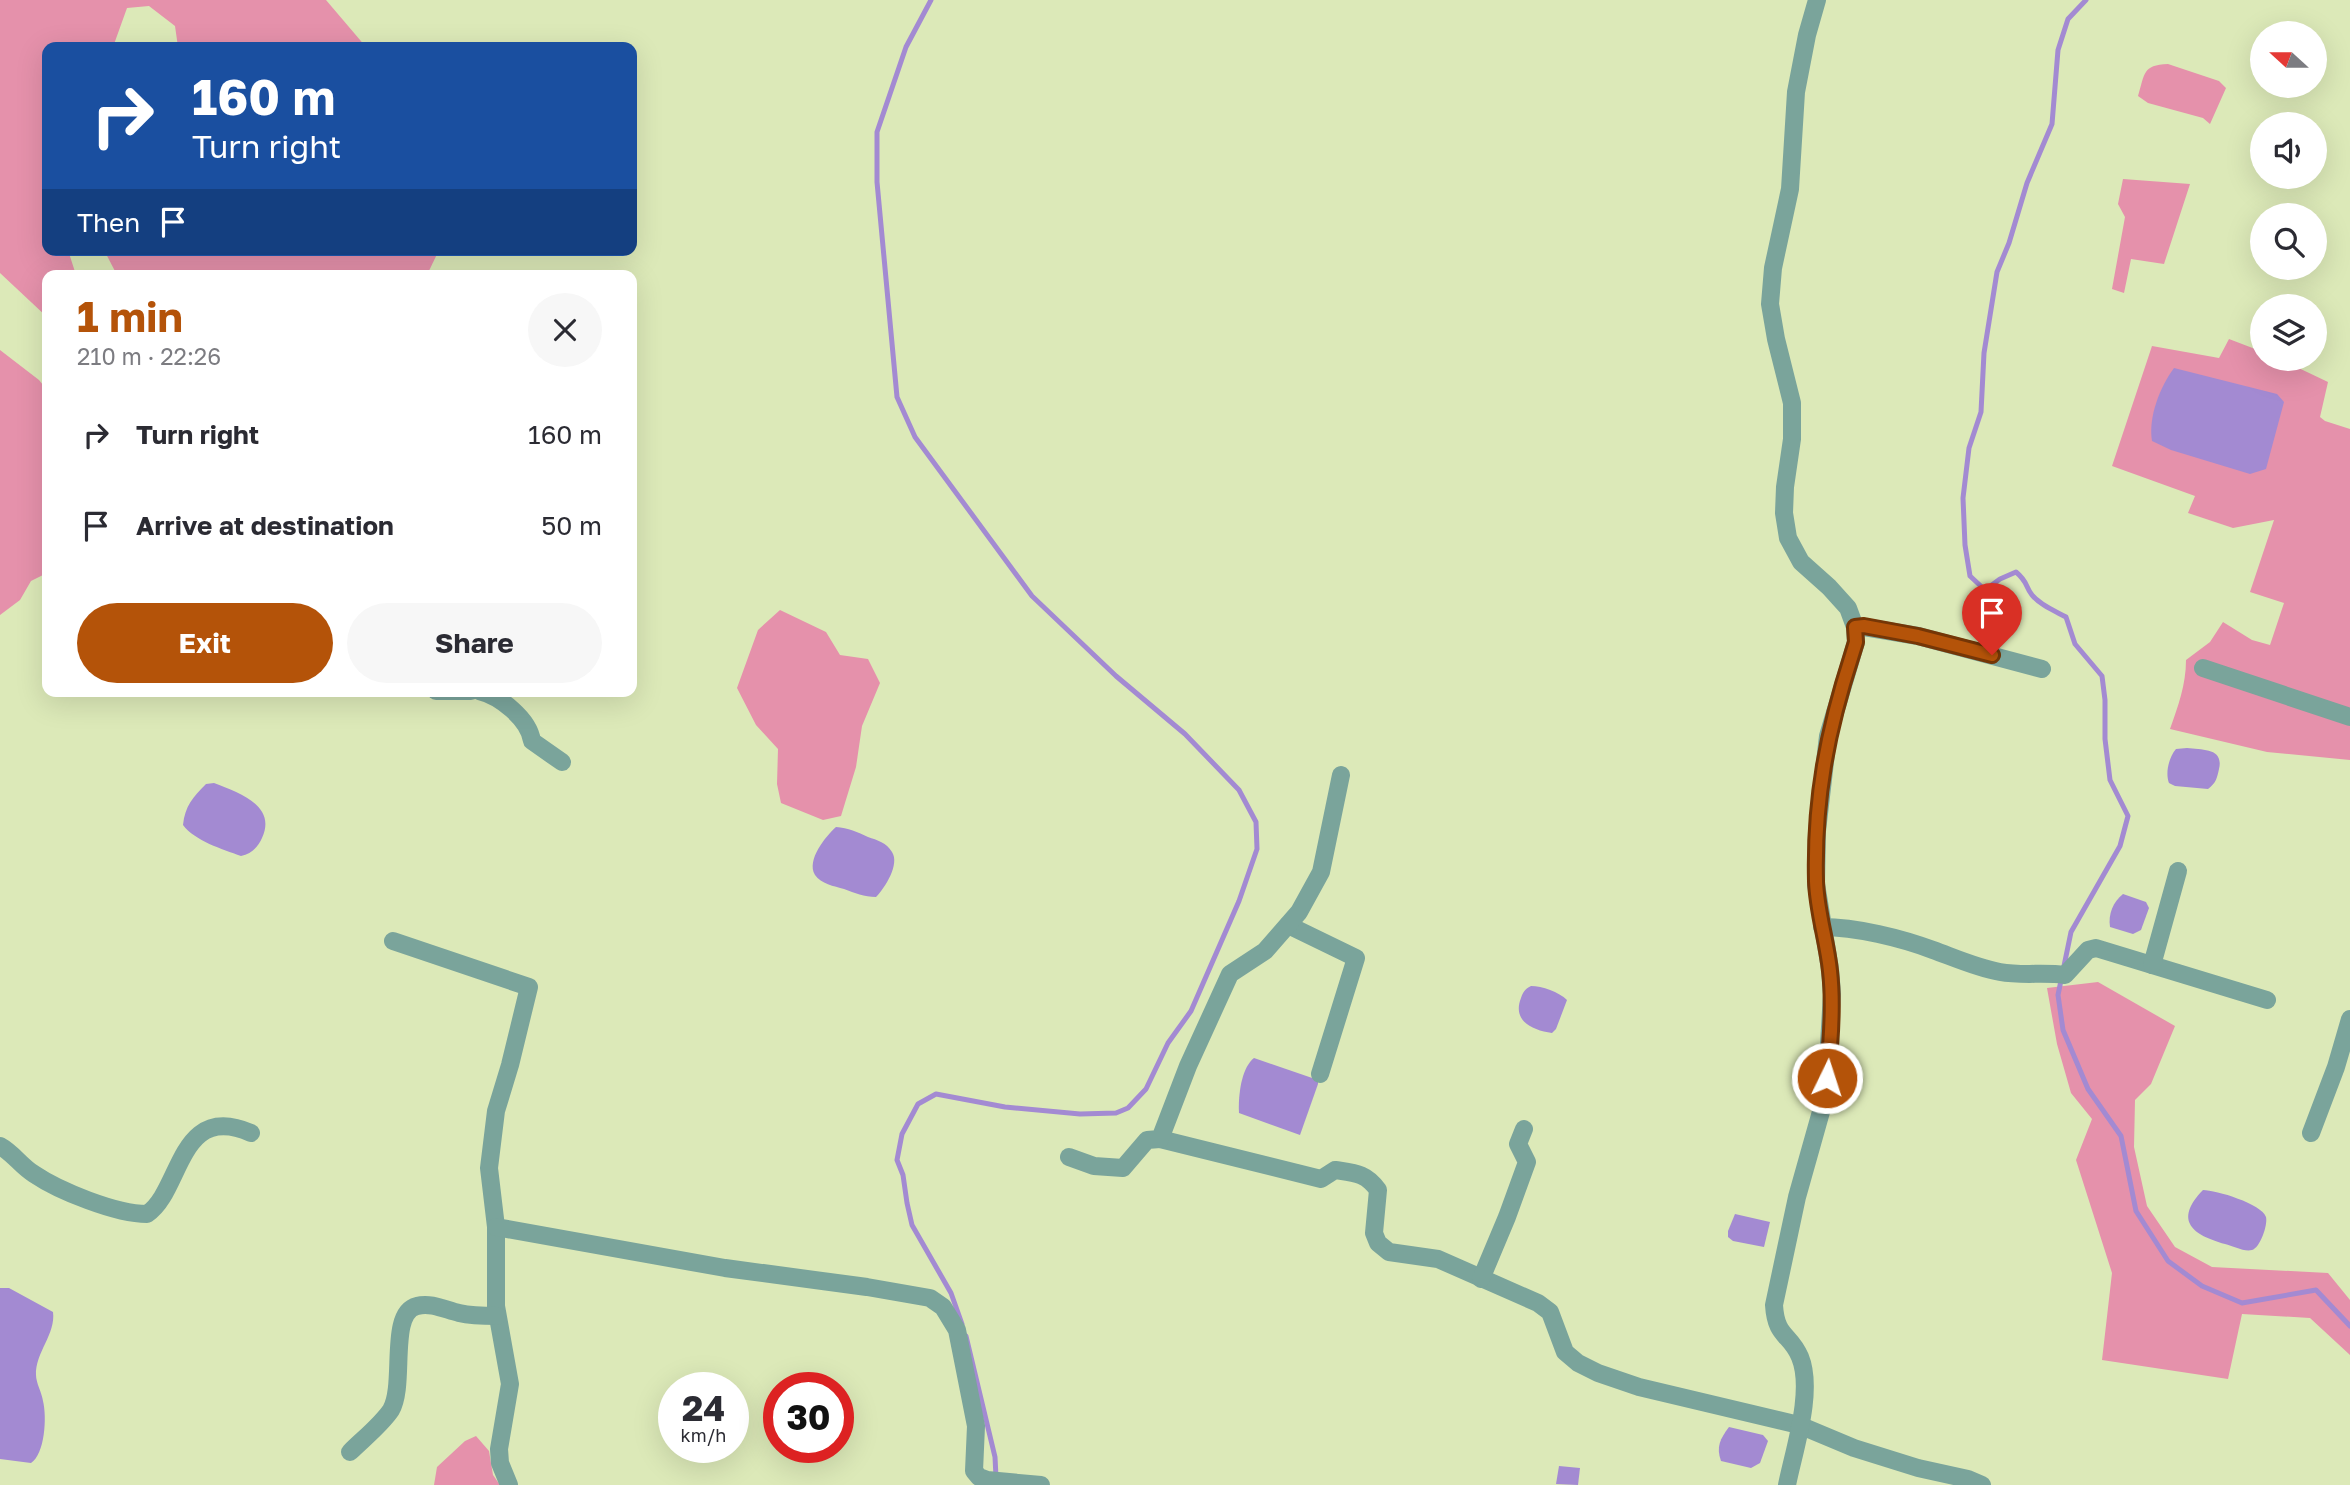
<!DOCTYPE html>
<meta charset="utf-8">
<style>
body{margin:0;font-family:"Golos Text",sans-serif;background:#f7f7f7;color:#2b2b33;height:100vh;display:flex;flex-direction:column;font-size:26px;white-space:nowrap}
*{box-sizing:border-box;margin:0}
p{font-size:23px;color:#7c7c81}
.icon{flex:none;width:38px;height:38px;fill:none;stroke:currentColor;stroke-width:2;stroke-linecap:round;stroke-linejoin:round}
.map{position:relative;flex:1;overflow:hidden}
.details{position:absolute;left:42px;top:270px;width:595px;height:427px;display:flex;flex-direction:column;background:#fff;border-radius:14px;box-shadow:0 7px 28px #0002}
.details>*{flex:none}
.banner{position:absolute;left:42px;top:42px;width:595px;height:214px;border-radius:14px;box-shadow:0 7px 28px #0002;background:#1a4fa0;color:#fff;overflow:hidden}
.needle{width:46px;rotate:291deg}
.tools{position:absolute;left:2250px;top:21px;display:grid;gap:14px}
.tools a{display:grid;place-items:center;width:77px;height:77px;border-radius:50%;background:#fff;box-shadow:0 7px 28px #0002;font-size:35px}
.speed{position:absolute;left:658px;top:1372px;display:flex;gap:14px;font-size:35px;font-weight:700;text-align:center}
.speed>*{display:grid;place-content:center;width:91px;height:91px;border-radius:50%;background:#fff;box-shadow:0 7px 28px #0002;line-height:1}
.speed small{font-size:18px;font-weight:400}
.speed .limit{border:10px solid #d22;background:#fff;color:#111}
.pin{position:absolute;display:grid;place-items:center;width:60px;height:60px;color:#fff;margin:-72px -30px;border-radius:50% 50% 50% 0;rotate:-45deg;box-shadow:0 0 7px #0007}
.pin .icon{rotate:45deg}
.me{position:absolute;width:77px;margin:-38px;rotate:4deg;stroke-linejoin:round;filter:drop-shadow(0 0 5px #0008)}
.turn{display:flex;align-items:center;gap:24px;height:147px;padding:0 35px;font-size:32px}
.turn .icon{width:91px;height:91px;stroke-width:2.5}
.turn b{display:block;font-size:49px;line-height:60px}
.then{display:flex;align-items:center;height:66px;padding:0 35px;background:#0003;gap:14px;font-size:26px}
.round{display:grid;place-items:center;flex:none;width:74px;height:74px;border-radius:37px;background:#f7f7f7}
.overview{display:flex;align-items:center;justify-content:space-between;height:119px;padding:0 35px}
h1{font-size:42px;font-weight:700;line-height:52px;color:#b45309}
.button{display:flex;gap:14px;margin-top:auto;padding:14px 35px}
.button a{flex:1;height:80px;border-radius:42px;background:#b45309;color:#fff;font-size:28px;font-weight:700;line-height:80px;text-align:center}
.button a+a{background:#f7f7f7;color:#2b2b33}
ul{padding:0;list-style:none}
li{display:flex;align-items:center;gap:21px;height:91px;padding:0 35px}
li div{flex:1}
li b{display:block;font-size:26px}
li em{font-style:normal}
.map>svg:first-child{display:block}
</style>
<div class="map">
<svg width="2350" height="1485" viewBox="0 0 2350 1485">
<rect width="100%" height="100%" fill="#dce9b8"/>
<g fill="#e591ab">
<polygon points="0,0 326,0 366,47 178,47 175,26 149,6 127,8 113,47 47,47 47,250 68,250 76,275 47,275 47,317 0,273"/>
<path d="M2168,64l51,17 7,7 -16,36 -7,-6 -55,-15 -10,-7c7,-22 4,-31 30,-32z"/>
<polygon points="2123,179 2190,184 2164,264 2131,259 2124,293 2112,289 2125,217 2118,204"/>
<polygon points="104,250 439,250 427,275 117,275"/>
<path d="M2229,339l34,13v7h17l48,23 -8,35 5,4 25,8v331l-83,-8 -97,-23c8,-23 16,-44 16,-69l24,-18 13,-20 29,18 18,5 14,-42 -34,-11 24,-72 -41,8 -45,-15 7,-17 -83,-30 40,-120 67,12z"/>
<polygon points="0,350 39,380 47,390 47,573 31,581 20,600 0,615"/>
<polygon points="780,610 826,632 840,655 868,659 880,683 862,726 856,767 841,816 823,820 781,803 777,784 778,749 756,725 737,688 758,630"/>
<polygon points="2098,982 2175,1026 2151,1084 2135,1100 2134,1147 2147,1206 2175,1247 2212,1267 2328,1273 2350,1300 2350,1355 2310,1318 2242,1314 2228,1379 2102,1360 2112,1273 2076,1160 2092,1119 2071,1093 2057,1044 2047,988"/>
<polygon points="476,1436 489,1451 493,1475 500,1485 434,1485 437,1467 465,1441"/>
</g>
<g fill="#a38ad2">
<path d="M2174,368l103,26 7,8 -18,67 -16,5 -79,-24 -19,-9c-4,-24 8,-54 22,-73z"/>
<path d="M2187,748c16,2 37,0 32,21 -2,9 -3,14 -11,20l-33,-3 -6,-3c-4,-10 0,-26 7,-34z"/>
<path d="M214,783c25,10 63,22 48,55 -4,9 -11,16 -21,18 -19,-7 -46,-15 -58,-31 2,-19 10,-28 23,-41z"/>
<path d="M836,827c12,1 22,5 32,10 9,3 19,6 24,15 8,12 -7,36 -16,45 -12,0 -21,-4 -32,-8 -10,-3 -23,-5 -29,-14 -9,-15 11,-39 21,-48z"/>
<path d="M2123,894l23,8 3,6 -8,22 -8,4 -23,-7c-2,-13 3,-25 13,-33z"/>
<path d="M1531,986c11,0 28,6 36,14l-11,29 -4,4c-20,-3 -40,-12 -31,-35 2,-6 4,-9 10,-12z"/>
<path d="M1254,1058l64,22v4l-18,51 -61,-22c-1,-16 2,-45 15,-55z"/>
<path d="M2203,1190c13,0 59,14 63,27 2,8 -6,31 -14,33 -8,2 -19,-4 -27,-6 -32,-9 -52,-23 -22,-54z"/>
<polygon points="1735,1214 1770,1222 1764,1247 1733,1241 1728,1237 1728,1231"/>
<path d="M0,1288h9l44,24c3,22 -18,41 -17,63 0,8 6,18 7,26 4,16 2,53 -12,62l-31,-4z"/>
<path d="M1729,1427l34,8 5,6 -8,22 -9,5 -30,-7c-5,-14 -1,-22 8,-34z"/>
<polygon points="1559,1466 1580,1468 1578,1485 1556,1484"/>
</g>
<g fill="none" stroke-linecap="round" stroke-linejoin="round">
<g stroke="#a38ad2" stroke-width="5">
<polyline points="931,0 906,47 877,132 877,182 897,397 915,437 1032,596 1116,676 1185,734 1239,790 1256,822 1257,849 1239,901 1191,1011 1168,1043 1146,1089 1128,1108 1116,1113 1080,1114 1005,1107 936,1094 918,1104 902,1134 897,1160 903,1175 907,1203 912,1225 951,1293 962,1324"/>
<path d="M2086,0l-18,19 -10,31 -6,74 -25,59 -18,60 -12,29 -13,81 -3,59 -12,36 -6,50 2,47 5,31 15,14 15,-11 16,-7c12,10 9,14 16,23 8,10 23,16 34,22l9,27 27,32 3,24v39l5,41 18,36 -8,30 -49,86 -13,63 5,35 25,59 33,47 15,75 32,50 34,25 40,17 74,-13 34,36"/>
<polyline points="966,1336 995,1457 996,1477"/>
</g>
<g stroke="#7aa49b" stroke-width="18">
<polyline points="1855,627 1864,627 1918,636 2042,669"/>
<polyline points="2203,668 2350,717"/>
<polyline points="436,691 471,691"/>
<path d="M479,691c21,5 50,28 53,50l30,21"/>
<polyline points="1288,925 1356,958 1320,1074"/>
<path d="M1822,927c34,0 79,11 111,23 22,8 44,18 67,22 22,4 44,0 65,3l23,-25 8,-2 171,52"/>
<polyline points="393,941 529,987 510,1065 496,1111 489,1168 496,1227 496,1306 510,1384 499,1449 500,1463 509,1485"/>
<polyline points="2152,965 2178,871"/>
<polyline points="2311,1133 2336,1067 2350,1019"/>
<path d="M1160,1139l161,40 14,-9c20,3 31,3 43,20l-4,43 4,10 11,9 49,7 100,44 12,9 15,40 13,11 20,10 41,14 160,38 55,23 64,20 50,11 14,6"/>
<path d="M0,1146c13,7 21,20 34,28 25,17 82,40 113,40 35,-23 31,-113 104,-81"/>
<polyline points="1069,1157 1094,1166 1123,1168 1147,1140 1160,1139 1188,1066 1230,974 1265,951 1299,912 1321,872 1341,775"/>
<polyline points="496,1227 725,1268 867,1287 930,1298 943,1307 957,1330 976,1426 974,1471 979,1477 987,1480 1041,1485"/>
<polyline points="1481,1279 1507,1217 1527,1162 1518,1144 1524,1129"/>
<path d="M350,1452c13,-13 31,-27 41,-42 15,-26 -3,-97 26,-104 14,-4 29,4 42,7 13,3 25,3 38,3"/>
<path d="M1787,1485c7,-35 27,-94 13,-128 -10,-24 -24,-19 -26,-52l23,-108 29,-103 6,-100 -2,-25 -14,-85 1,-53 11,-95 28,-94 -1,-15 -7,-19 -19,-21 -28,-25 -13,-24 -4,-25 1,-26 7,-48v-36l-16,-64 -6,-35 3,-36 17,-79 6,-97 11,-57 10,-35"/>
</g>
</g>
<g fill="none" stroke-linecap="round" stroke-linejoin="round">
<defs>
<path id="route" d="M1827,1078c4,-35 7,-72 3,-107 -3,-30 -13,-59 -14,-90 -2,-81 11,-149 36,-226l4,-13 -1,-15 9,-1 54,10 74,19"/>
</defs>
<use href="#route" stroke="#753606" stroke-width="18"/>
<use href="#route" stroke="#b45309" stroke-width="12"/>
</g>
</svg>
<div class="tools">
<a><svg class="needle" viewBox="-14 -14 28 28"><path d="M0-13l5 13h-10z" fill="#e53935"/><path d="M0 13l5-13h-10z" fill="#7c7c81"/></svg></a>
<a><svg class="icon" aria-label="sound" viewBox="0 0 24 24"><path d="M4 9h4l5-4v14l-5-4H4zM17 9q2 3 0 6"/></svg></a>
<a><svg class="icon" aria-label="search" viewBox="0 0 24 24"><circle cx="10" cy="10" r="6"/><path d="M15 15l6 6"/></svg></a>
<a><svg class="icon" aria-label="layers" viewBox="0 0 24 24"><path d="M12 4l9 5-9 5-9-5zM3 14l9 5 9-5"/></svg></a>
</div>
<div class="speed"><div>24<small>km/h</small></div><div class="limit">30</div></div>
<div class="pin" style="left:1992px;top:655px;background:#d93025"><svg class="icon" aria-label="arrive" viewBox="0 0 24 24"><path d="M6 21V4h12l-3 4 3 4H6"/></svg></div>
<svg class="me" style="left:1827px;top:1078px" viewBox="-20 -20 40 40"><circle r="17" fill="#b45309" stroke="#fff" stroke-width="3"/><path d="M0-11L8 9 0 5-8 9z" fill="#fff"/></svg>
<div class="banner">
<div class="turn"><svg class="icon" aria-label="right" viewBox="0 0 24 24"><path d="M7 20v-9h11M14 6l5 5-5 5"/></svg><div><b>160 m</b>Turn right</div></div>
<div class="then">Then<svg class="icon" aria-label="arrive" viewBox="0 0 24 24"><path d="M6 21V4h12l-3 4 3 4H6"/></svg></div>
</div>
<section class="details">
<div class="overview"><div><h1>1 min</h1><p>210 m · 22:26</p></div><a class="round"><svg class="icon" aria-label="close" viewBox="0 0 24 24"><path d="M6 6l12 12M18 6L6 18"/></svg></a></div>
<ul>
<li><svg class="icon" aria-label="right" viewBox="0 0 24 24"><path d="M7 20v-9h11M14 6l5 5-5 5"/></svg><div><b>Turn right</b></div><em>160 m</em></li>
<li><svg class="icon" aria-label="arrive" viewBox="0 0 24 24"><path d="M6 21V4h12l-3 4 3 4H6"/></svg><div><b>Arrive at destination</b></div><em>50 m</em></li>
</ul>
<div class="button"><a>Exit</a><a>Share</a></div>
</section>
</div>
